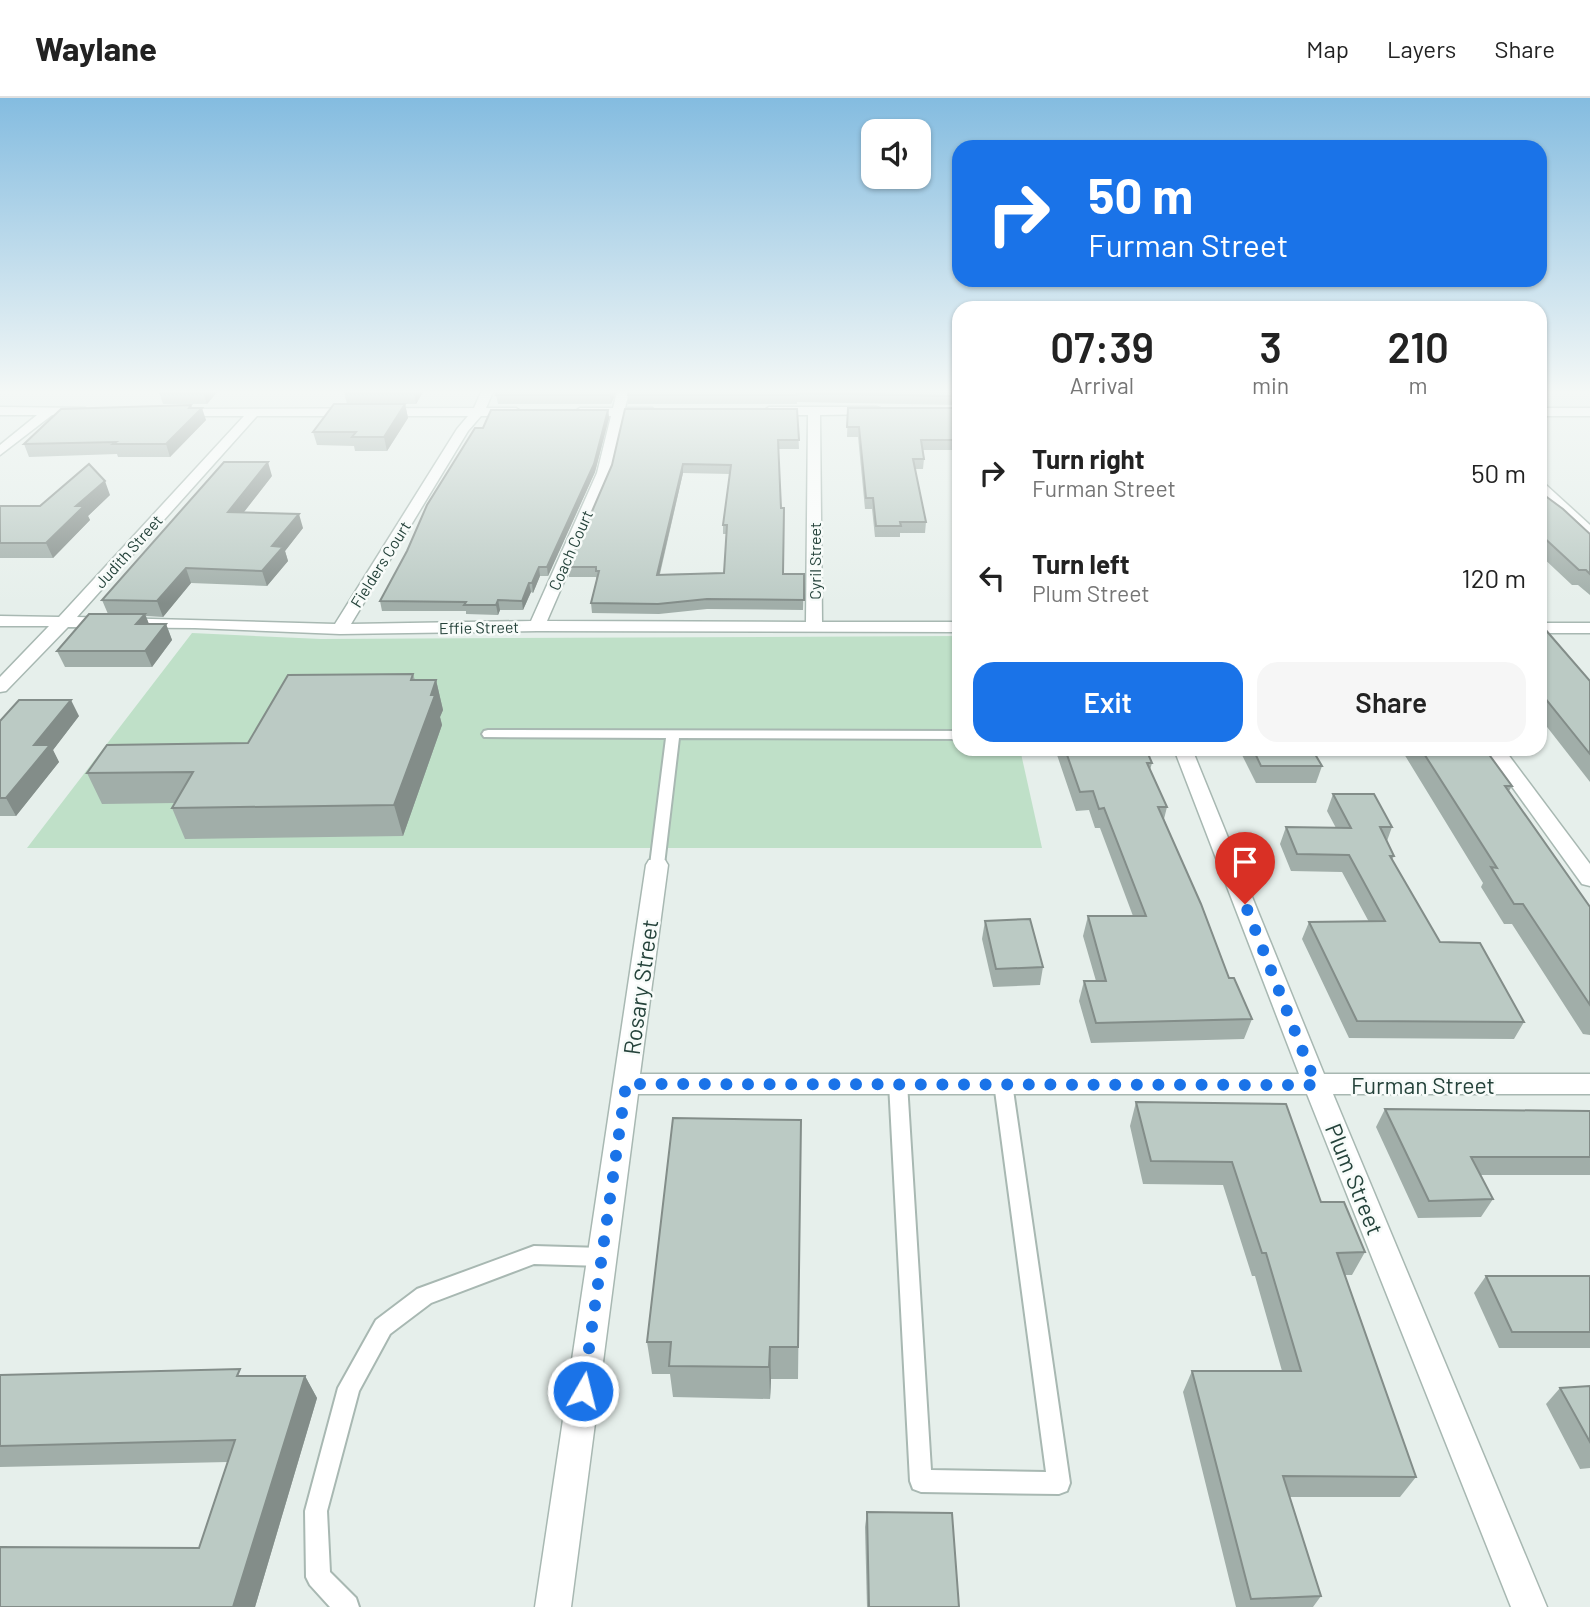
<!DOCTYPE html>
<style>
body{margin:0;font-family:Barlow,sans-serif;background:#f6f6f6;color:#222;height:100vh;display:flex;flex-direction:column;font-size:26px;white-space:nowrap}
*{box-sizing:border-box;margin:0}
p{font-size:23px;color:#767676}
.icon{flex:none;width:38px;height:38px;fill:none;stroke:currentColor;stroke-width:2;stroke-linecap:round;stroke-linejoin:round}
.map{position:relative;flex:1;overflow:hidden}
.details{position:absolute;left:952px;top:203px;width:595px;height:455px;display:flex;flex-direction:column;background:#fff;border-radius:21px;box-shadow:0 2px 5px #0004}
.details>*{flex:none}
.banner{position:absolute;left:952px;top:42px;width:595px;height:147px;border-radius:21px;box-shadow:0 2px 5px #0004;background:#1a73e8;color:#fff;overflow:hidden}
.fabs{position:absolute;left:861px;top:21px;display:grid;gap:14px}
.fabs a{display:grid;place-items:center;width:70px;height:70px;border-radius:14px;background:#fff;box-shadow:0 2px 5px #0004;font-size:35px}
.pin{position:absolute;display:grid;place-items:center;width:60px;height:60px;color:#fff;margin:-72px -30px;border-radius:50% 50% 50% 0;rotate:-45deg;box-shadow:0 0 7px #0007}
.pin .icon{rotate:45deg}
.me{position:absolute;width:77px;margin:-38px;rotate:8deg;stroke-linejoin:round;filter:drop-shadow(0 0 5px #0008)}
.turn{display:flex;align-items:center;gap:24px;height:147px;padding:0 21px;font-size:32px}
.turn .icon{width:91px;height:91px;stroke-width:2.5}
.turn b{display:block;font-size:49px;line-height:60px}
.eta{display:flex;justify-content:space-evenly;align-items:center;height:119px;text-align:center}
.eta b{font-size:42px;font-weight:600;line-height:49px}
.cta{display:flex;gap:14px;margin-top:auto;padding:14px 21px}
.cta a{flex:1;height:80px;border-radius:21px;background:#1a73e8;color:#fff;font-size:28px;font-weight:600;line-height:80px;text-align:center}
.cta a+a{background:#f6f6f6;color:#222}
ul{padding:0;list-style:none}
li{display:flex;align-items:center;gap:21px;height:105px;padding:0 21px}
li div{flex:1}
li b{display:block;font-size:26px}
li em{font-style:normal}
header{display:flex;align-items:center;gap:42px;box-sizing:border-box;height:98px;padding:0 35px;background:#fff;border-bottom:2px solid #e0e0e0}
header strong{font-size:33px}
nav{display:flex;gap:38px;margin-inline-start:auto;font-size:24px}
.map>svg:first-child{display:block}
</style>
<header>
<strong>Waylane</strong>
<nav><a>Map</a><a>Layers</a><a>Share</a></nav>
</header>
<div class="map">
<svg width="1590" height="1509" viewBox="0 0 1590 1509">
<rect width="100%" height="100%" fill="#e6efeb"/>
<polygon fill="#bfe0c8" points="192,535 321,541 959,538 959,651 1020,651 1042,750 27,750"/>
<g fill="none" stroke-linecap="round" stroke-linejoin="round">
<defs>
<g id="lane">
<polygon points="488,632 959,633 959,641 679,640 664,767 657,772 650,767 666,640 484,639 482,636 484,633"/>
<polygon points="898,978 904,980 907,985 931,1372 1046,1374 994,985 997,980 1003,978 1009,980 1012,985 1070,1385 1067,1393 1059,1396 921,1394 913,1391 910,1383 889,985 892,980"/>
<polygon points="534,1148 602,1150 609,1153 612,1159 609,1165 602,1168 534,1166 431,1205 390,1236 359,1293 327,1413 330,1474 356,1500 359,1509 330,1509 310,1487 306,1479 305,1413 338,1290 376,1222 417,1191"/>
</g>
<g id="street">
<path d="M481,294h12l-7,16h30l6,4 -6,4h-35l-13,15 -117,193 180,-3 66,-148 14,-57h-31l-6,-4 6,-4h33l4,-16h12l-4,16h27l6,4 -6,4h-28l-13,57 -64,148 259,1 2,-207h-39l-6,-4 6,-4h107l4,1v6l-60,1 2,207h137v10l-422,-1 -197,3 -145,-6 -127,-1 -62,64 -6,1v-15l49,-51h-49v-10l59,1 185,-201h-67l-6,-4 2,-3 301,-1zM257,318h211l-11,13 -122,195 -258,-7z"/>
<polygon points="0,309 85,310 91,314 85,318 52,317 0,357 0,347 37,317 0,317"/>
<rect x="1540" y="310" width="50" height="8"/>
<polygon points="1540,385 1545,386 1590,427 1590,439 1585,438 1540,396"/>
<rect x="1540" y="525" width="50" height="10"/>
<polygon points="1174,651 1192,651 1324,976 1590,976 1590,996 1333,996 1547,1509 1511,1509 1307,996 638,996 571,1509 535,1509 646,767 649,762 665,762 668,767 640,976 1299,976"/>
<polygon points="1485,651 1504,651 1590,766 1590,788 1582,786"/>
</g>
</defs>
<use href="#lane" stroke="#a8b8b2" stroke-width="4"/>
<use href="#street" stroke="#a8b8b2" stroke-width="3"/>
<use href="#lane" fill="#fff" fill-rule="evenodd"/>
<use href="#street" fill="#fff" fill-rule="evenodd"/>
</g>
<g fill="#a1aea9" fill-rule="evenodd">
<polygon points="159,294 217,294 207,306 163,306"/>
<polygon points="344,294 414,294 414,296 414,294 423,294 416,306 405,306 408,320 387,353 355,353 354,348 317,347 313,334 347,306"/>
<polygon points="497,294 616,294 611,306 498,306 496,297"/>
<polygon points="628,294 959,294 959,307 797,304 797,306 628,306"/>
<polygon points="191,307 192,310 206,322 170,359 118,359 117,356 29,359 24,346"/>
<polygon points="848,310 959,310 959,352 923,352 924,361 923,371 915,371 926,424 925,435 900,435 900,439 875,439 872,411 865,411 858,339 847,339"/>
<path d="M797,311l2,40h-21l5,125h21l-1,36 -96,-1 -48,5 -67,-1 -1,-10 6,-23 -1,-3h-27l-1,-10 44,-102zM683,375l47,1 -7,51v9h3l-2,39 -64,1z"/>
<polygon points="608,312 609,320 595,374 548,478 540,478 533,495 531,494 523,512 500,512 498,517 466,516 466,513 382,513 380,503 483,330"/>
<polygon points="272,378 244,414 303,430 285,453 288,463 267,488 191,485 163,519 146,518 149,526 166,526 172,542 152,569 65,569 57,553 108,516 102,502"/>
<polygon points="1540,394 1590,436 1590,497 1578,487 1572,487 1540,457"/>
<polygon points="110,397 88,418 90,422 53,460 0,460 0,408 40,408"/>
<polygon points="1540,529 1590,583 1590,684 1540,620"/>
<polygon points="413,576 415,582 436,582 443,612 440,619 442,627 403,738 185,741 172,710 175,705 102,706 87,675 248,645"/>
<polygon points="79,618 53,652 59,664 16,718 0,718 0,623"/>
<polygon points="1055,651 1146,651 1152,665 1150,672 1167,709 1164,721 1229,880 1252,921 1244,941 1091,945 1079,903 1084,883 1096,883 1083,838 1088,818 1133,818 1100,730 1095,730 1089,712 1076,713"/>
<polygon points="1239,651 1312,651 1322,668 1316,685 1256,685"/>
<polygon points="1401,651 1485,651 1512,688 1509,693 1590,809 1590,937 1583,936 1512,826 1504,826 1481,789 1483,785"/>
<polygon points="1333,696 1392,729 1387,743 1394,758 1392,762 1440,844 1524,924 1514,941 1349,940 1302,841 1309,824 1369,824 1342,774 1291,773 1280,746 1286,729 1336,730 1327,713"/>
<polygon points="985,823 1043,869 1040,887 993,889 982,841"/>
<polygon points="1136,1004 1321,1104 1365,1154 1352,1177 1345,1177 1416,1379 1400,1399 1289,1399 1321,1498 1313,1509 1236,1509 1183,1294 1192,1273 1282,1273 1255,1178 1252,1178 1223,1087 1143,1086 1130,1028"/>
<polygon points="1385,1011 1590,1013 1590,1077 1480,1077 1493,1101 1481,1119 1418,1120 1376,1029"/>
<polygon points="801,1022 798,1281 771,1281 770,1301 673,1299 670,1276 652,1276 647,1244"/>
<polygon points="1486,1178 1590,1178 1590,1250 1499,1250 1474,1195"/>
<polygon points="0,1277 305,1278 317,1300 255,1509 0,1509 199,1450 228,1364 0,1369"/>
<polygon points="1590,1288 1590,1370 1580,1371 1546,1306 1560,1290"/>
<polygon points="867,1414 959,1509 867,1509 865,1429"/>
</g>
<g fill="#838d89">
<polygon points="203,294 217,294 207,306"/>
<polygon points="414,294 423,294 416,306"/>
<polygon points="611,294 616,294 611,306 610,297"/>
<polygon points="405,306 408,320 387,353 384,339"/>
<polygon points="191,307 194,318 202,310 206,322 170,359 166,346"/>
<polygon points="608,312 609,320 595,374 548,478 547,469"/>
<polygon points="268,364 272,378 233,428 228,414"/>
<polygon points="683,366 683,375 657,486 657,477"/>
<polygon points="105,383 110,397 88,418 90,422 53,460 46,445 76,408"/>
<polygon points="299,416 303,430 285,453 288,463 267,488 262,473 272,448"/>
<polygon points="539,469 540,478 533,495 532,485"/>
<polygon points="186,470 191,485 163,519 157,503"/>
<polygon points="529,485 531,494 523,512 522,503"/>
<polygon points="498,502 500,512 498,517 496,507"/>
<polygon points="145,516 151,532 136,526"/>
<polygon points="166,526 172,542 152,569 145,553"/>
<polygon points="436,582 443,612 440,619 442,627 403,738 394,707"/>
<polygon points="71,602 79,618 53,652 59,664 16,718 6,700 34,647"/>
<polygon points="770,1249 771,1281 770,1301 769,1269"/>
<polygon points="305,1278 317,1300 255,1509 233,1509"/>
</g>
<g fill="#bbcac4" stroke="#838d89" stroke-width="2" fill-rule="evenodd">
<polygon points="497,294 611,294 610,297 496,297"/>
<polygon points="628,294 959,294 959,298 797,295 797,297 628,297"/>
<polygon points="334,306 405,306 384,339 352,339 356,334 313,334"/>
<polygon points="191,307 189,310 202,310 166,346 113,346 116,344 24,346 61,311"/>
<polygon points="848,310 959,310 959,342 921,342 924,361 913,361 926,424 900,424 901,428 876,428 873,400 866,400 859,329 847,329"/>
<path d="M625,311h172l2,31h-21l3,68h3l-1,66h21v26l-97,-1 -49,5 -67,-1 8,-32h-3v-4h-28l44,-102zM683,366l48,1 -8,60h4l-3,48 -67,2z"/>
<polygon points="491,312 608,312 594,366 547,469 539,469 532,485 529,485 522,503 498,502 496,507 464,507 466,504 380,503 407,453 427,407 475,330 483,330"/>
<polygon points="224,364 268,364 228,414 299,416 272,448 283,449 262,473 186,470 157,503 102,502"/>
<polygon points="89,366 105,383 76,408 84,408 46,445 0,445 0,408 40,408"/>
<polygon points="1540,394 1563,411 1590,436 1590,476 1586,472 1579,472 1540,436"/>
<polygon points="89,516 145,516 136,526 166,526 145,553 57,553"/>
<polygon points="1540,529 1544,530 1590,583 1590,656 1540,594"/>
<polygon points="413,576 411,582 436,582 431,597 435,597 394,707 172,710 193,674 87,675 107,647 248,645 288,577"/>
<polygon points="19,602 71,602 34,647 50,647 6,700 0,700 0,623"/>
<polygon points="1065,651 1146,651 1152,665 1147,665 1167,709 1158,709 1201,806 1229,880 1234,880 1252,921 1096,925 1084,883 1106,883 1088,818 1146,818 1104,710 1099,711 1093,693 1080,694"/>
<polygon points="1253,651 1312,651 1322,668 1261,668"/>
<polygon points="1421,651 1485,651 1512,688 1505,688 1590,809 1590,907 1523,806 1514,806 1491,769 1497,770"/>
<polygon points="1333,696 1374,696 1392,729 1380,729 1394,758 1390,758 1440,844 1480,845 1524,924 1357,923 1309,824 1385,823 1349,757 1297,756 1286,729 1351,730"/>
<polygon points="1030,821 1043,869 996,871 985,823"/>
<polygon points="1136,1004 1286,1006 1321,1104 1344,1104 1365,1154 1337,1155 1416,1379 1283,1378 1321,1498 1251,1501 1192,1273 1301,1273 1266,1155 1262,1155 1232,1064 1151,1063"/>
<polygon points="1385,1011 1590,1013 1590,1059 1471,1059 1493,1101 1429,1103"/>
<polygon points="673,1020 801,1022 798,1249 770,1249 769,1269 669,1268 671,1244 647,1244"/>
<polygon points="1486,1178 1590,1178 1590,1234 1512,1234"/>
<polygon points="240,1271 237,1278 305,1278 233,1509 0,1509 0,1449 199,1450 235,1342 0,1348 0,1277"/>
<polygon points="1590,1288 1590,1344 1560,1290"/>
<polygon points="867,1414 952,1415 959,1509 869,1509"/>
</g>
<linearGradient id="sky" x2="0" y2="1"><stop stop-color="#84bce0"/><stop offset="0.58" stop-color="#f4f8f6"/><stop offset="1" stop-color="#f4f8f6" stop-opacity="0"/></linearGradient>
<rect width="1590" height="506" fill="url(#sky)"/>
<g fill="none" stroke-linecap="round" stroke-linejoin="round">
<polyline stroke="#1a73e8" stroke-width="12" stroke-dasharray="0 21.6" points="583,1293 626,986 1316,987 1245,806"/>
</g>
<g text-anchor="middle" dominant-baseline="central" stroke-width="5" stroke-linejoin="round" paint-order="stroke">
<g font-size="16" fill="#24423a" stroke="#f7fbf9">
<text transform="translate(570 452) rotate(-66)">Coach Court</text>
<text transform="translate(128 453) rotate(-48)">Judith Street</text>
<text transform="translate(814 463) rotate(-90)">Cyril Street</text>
<text transform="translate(380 466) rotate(-58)">Fielders Court</text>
<text transform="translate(479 529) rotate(-1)">Effie Street</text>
</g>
<g font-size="23" fill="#24423a" stroke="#f7fbf9">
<text transform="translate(640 889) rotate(-82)">Rosary Street</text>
<text x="1423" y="987">Furman Street</text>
<text transform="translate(1355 1081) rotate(68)">Plum Street</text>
</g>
</g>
</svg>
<div class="fabs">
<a><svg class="icon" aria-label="sound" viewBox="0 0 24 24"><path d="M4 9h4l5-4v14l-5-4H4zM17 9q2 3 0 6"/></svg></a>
</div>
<div class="pin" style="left:1245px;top:806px;background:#d93025"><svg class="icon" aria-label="arrive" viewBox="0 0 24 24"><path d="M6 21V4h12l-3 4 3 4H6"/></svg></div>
<svg class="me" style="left:583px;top:1293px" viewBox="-20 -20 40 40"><circle r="17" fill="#1a73e8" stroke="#fff" stroke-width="3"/><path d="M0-11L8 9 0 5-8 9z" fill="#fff"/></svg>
<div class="banner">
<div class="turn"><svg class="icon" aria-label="right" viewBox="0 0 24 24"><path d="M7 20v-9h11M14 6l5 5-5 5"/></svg><div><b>50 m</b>Furman Street</div></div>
</div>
<section class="details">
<div class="eta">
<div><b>07:39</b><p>Arrival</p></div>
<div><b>3</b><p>min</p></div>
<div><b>210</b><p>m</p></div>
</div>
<ul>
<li><svg class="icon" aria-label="right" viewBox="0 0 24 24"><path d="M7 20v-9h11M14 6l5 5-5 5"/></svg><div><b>Turn right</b><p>Furman Street</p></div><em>50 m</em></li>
<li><svg class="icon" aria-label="left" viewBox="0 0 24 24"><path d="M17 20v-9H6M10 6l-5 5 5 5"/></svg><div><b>Turn left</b><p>Plum Street</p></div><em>120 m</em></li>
</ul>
<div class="cta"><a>Exit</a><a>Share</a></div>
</section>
</div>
